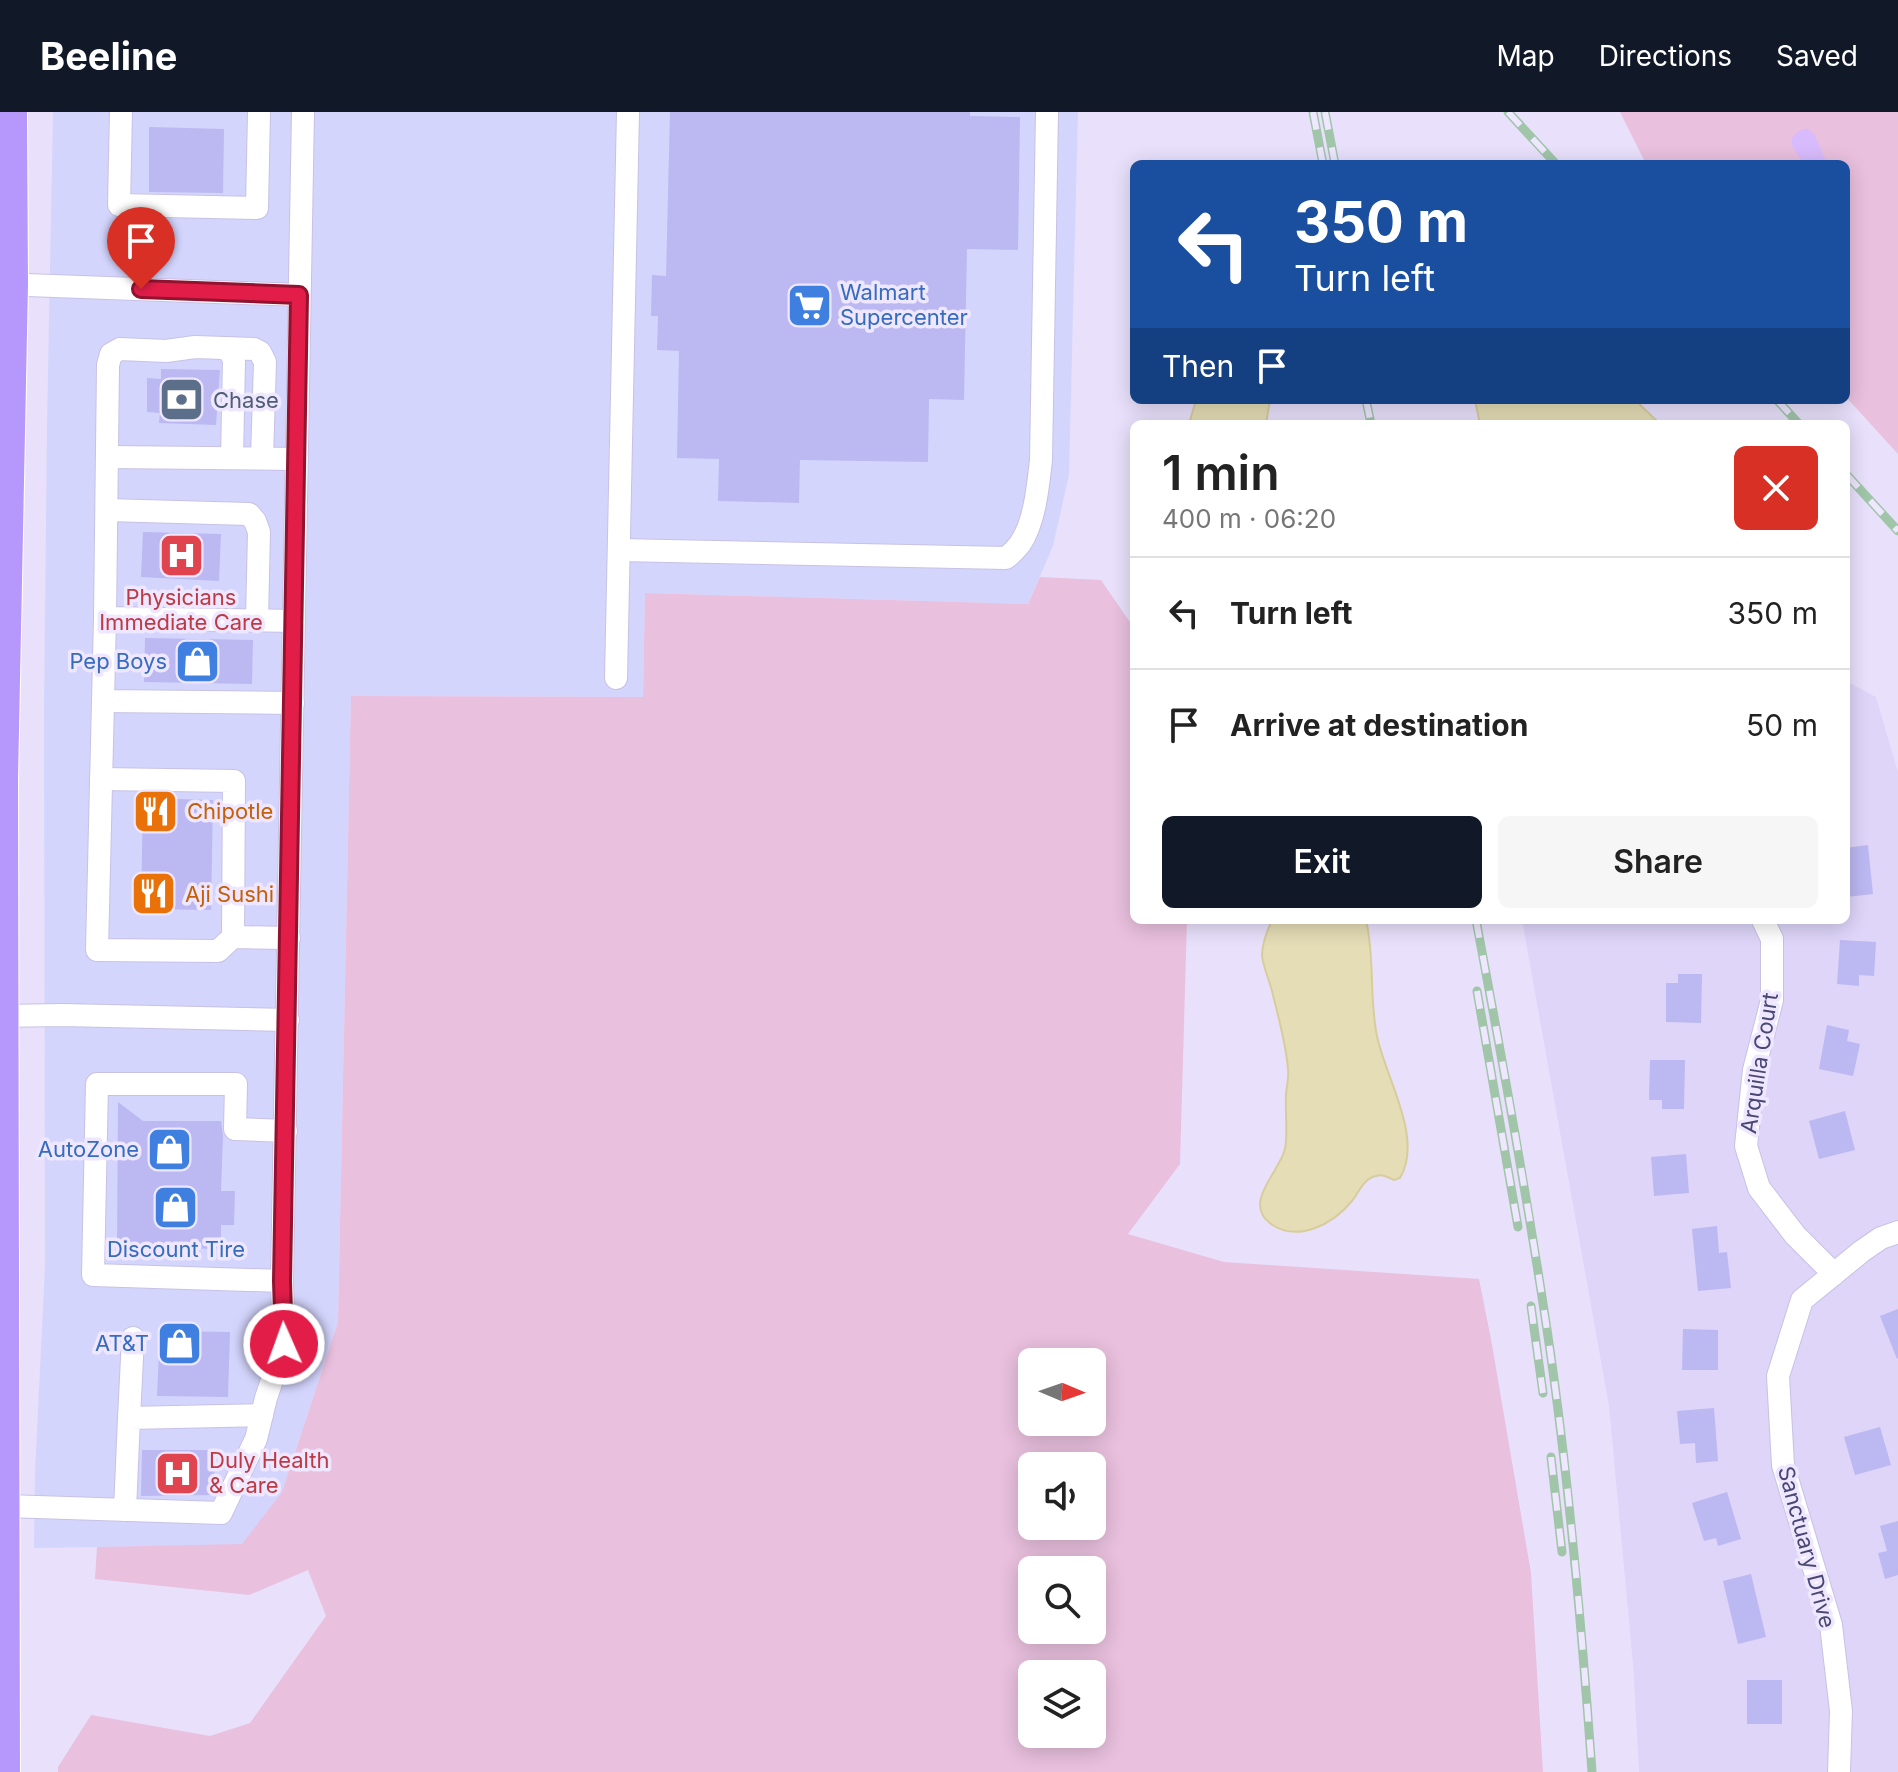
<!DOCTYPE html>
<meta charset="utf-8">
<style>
body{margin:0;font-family:Inter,sans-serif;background:#f6f6f6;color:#222;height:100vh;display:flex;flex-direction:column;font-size:30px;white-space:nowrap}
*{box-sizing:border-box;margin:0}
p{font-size:26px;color:#767676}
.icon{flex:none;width:44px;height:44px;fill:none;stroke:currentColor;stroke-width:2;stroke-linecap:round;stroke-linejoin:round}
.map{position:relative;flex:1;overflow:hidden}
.sheet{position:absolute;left:1130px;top:308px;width:720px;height:504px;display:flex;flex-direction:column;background:#fff;border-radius:12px;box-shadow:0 4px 20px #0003}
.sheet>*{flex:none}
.banner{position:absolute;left:1130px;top:48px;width:720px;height:244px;border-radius:12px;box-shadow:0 4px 20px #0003;background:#1a4fa0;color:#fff;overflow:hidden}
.needle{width:52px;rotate:92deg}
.controls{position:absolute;left:1018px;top:1236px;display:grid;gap:16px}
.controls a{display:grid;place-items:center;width:88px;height:88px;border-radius:12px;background:#fff;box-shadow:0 4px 20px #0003;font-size:40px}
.pin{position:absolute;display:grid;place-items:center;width:68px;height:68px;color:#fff;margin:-82px -34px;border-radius:50% 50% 50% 0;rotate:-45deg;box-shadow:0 0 8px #0007}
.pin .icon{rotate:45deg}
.me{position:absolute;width:88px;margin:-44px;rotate:358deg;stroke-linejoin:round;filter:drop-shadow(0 0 6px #0008)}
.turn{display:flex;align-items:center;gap:28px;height:168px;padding:0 32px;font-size:36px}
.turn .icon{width:104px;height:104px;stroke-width:2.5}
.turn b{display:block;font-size:56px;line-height:68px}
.then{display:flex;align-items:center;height:76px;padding:0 32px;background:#0003;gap:16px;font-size:30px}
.round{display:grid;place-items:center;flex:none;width:84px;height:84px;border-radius:12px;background:#f6f6f6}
.overview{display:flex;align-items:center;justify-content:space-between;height:136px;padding:0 32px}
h1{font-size:48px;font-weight:600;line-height:60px}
.button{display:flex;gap:16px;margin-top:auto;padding:16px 32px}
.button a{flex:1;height:92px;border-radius:12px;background:#111827;color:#fff;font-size:32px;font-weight:600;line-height:92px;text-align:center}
.button a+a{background:#f6f6f6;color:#222}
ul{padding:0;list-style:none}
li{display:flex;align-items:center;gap:24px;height:112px;padding:0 32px;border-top:2px solid #e0e0e0}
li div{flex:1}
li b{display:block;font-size:30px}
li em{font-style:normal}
header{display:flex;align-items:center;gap:48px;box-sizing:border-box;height:112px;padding:0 40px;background:#111827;color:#fff}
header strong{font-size:38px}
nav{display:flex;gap:44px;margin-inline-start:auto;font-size:28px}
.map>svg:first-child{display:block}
</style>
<header>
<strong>Beeline</strong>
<nav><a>Map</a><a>Directions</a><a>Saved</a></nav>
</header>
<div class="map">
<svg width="1898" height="1660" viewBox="0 0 1898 1660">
<rect width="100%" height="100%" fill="#e9e1fc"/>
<polygon fill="#ded5f9" points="1846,569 1876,585 1898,660 1898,1660 1639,1660 1633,1552 1609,1294 1522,808 1846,808"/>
<polygon fill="#d4d5fd" points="53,0 1078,0 1069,363 1053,434 1028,492 645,481 643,585 351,584 338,1210 282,1380 242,1433 34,1436 35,1361 45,1154 44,596 47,313"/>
<g fill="#e9c0de" fill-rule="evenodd">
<polygon points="1620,0 1898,0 1898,342 1846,285 1846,52 1646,52"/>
<path d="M1040,465l61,3 33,48v292h53l-7,244 -52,70 96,28 255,17 12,60 40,234 12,199h-1485v-5l33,-52 119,21 40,-13 76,-107 -18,-46 -59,25 -154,-16 2,-32 145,-3 40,-52 56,-170 13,-626 292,1 2,-104 383,11zM1092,1250v60h-60v-60zM1092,1354v60h-60v-60zM1092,1458v60h-60v-60zM1092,1562v60h-60v-60z"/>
</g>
<path fill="#d8bbfc" d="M1803,17h5l7,6 12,29h-23c-8,-14 -23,-24 -1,-35z"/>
<g fill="#e5ddb6" stroke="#d7cd9c" stroke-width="2">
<polygon points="1196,288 1270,288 1266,312 1189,312"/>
<polygon points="1475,288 1635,288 1660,312 1480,312"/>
<path d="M1272,808h94c9,38 3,78 11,116 8,41 47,102 23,142l-6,2c-6,-3 -11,-6 -18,-4 -12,2 -17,16 -24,25 -19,23 -54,42 -81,23 -29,-21 8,-51 14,-75 3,-13 0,-40 1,-56 1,-7 3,-16 2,-24 -2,-26 -10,-53 -16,-78 -3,-12 -9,-24 -10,-36 0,-12 5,-24 10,-35z"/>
</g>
<g fill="#bcb8f2">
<polygon points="670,0 970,0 970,4 1020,5 1018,138 967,137 964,288 929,287 928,350 800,348 799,391 718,389 719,347 677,346 679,239 657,238 658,204 651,204 652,163 666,164"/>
<polygon points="149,15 224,17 223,81 149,80"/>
<polygon points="161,257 220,258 216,313 159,311 160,301 147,300 147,266 161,267"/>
<polygon points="143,420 221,422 219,469 141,465"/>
<polygon points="145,526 253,528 252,572 144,570"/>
<polygon points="143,686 213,688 211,798 141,797"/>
<polygon points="1868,733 1873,782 1846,785 1846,736"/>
<polygon points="1840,828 1876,830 1874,864 1859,863 1859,874 1837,872"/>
<polygon points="1678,862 1702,862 1701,911 1666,910 1666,871 1678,871"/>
<polygon points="1827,913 1849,918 1847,929 1860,932 1853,964 1819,957"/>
<polygon points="1650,948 1685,948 1684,997 1662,997 1662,988 1649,988"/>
<polygon points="118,990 143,1009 221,1009 223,1024 221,1079 235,1079 234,1113 221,1113 221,1137 117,1135"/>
<polygon points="1845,999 1855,1038 1819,1047 1809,1009"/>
<polygon points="1686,1042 1689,1081 1654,1084 1651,1045"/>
<polygon points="1717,1114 1719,1141 1727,1140 1731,1176 1698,1179 1692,1117"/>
<polygon points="1898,1197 1898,1246 1897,1247 1880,1204"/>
<polygon points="1683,1217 1718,1218 1718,1258 1682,1258"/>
<polygon points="160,1219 230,1220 228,1285 157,1284"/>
<polygon points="1714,1296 1718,1349 1696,1351 1695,1331 1680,1332 1677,1299"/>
<polygon points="1880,1315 1891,1353 1855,1363 1844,1325"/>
<polygon points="142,1338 215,1338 214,1383 141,1384"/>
<polygon points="1727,1380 1741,1427 1718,1434 1716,1426 1704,1429 1692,1391"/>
<polygon points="1898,1409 1898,1463 1885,1467 1878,1441 1887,1439 1880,1414"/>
<polygon points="1751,1462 1766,1525 1738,1532 1723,1469"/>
<rect x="1747" y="1568" width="35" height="44"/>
</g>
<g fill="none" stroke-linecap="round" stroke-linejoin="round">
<defs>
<g id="minor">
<polyline points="121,0 119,93 257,96 259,0"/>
<polyline points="0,172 299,183"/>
<polyline points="223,236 231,240 234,249 232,346"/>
<polyline points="108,345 297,347"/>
<polyline points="262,346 265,250 260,240 254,237 195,235 166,239 120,237 111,242 108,253 105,506 294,509"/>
<polyline points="107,398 249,402 255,409 259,420 257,508"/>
<path d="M619,438l387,8c5,-4 10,-9 14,-14 15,-22 18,-58 21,-84l6,-348"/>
<polyline points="105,506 103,589 293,591"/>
<polyline points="616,566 628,0"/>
<polyline points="103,589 97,838 218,839 233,825 289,826"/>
<polyline points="101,667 234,669 233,825"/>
<polyline points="1763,808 1772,827 1772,888 1754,958 1746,1034 1759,1076 1795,1123 1834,1162"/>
<polyline points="0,904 62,903 288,908"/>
<polyline points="282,1169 93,1163 97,972 236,972 235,1017 286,1019"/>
<polyline points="129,1306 133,1226"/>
<polyline points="6,1394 221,1401 256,1327 266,1286 284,1232 282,1169 303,0"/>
<polyline points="125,1398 129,1306 262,1303"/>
<polyline points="1839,1660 1841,1599 1831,1513 1783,1353 1778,1264 1802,1188 1862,1139 1881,1126 1898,1120"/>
</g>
<polyline id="major" points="6,1660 4,668 14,172 13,0"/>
</defs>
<use href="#minor" stroke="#c7c2e5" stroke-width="24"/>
<use href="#major" stroke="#fff" stroke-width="30"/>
<use href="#minor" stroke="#fff" stroke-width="22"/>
<use href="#major" stroke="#b698fc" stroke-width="28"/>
<defs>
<g id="rail">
<polyline points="1313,0 1323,52"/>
<polyline points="1325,0 1335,52"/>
<polyline points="1508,0 1556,52"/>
<polyline points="1366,288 1371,312"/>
<polyline points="1777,288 1799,312"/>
<polyline points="1846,362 1898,419"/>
<path d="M1476,808c27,143 53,286 74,430 20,140 32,281 42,422"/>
<polyline points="1477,879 1518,1115"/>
<polyline points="1531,1194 1543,1281"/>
<polyline points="1551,1345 1562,1440"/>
</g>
</defs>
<use href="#rail" stroke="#a0c5a8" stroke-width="9"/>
<use href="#rail" stroke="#eee7ff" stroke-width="6" stroke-dasharray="18" stroke-linecap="butt"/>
</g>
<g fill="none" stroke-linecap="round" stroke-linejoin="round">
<defs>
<polyline id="route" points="141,177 299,183 282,1169 284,1232"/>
</defs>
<use href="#route" stroke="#92132f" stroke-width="20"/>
<use href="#route" stroke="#e11d48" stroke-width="14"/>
</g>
<defs>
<symbol id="supermarket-square" viewBox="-11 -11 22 22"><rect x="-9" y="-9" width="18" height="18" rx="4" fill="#3f7fe0" stroke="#eee7ff"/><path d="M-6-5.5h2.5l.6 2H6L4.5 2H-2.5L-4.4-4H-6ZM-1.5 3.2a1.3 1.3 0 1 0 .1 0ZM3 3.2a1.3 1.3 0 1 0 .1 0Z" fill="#fff"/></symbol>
<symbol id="bank-square" viewBox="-11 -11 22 22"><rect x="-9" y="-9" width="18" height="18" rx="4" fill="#5c6f8a" stroke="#eee7ff"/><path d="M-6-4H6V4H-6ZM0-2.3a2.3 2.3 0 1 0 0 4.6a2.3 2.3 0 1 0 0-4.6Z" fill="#fff"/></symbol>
<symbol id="hospital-square" viewBox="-11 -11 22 22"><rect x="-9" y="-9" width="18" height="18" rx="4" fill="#e0444e" stroke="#eee7ff"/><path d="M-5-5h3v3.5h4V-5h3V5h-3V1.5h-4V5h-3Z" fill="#fff"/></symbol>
<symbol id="shop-square" viewBox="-11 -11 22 22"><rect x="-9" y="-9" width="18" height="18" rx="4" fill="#3f7fe0" stroke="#eee7ff"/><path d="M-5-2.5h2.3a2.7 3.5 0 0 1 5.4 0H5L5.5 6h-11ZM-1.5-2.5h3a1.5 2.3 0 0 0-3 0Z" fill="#fff"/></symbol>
<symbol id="restaurant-square" viewBox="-11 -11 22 22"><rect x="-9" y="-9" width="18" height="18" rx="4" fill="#e8710a" stroke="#eee7ff"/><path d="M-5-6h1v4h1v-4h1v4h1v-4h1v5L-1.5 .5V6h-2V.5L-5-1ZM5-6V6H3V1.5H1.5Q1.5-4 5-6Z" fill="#fff"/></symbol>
</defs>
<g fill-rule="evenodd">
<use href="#supermarket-square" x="784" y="168" width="51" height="51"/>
<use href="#bank-square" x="156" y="262" width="51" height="51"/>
<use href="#hospital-square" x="156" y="418" width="51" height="51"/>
<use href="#shop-square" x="172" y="524" width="51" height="51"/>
<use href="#restaurant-square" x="130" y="674" width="51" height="51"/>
<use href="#restaurant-square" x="128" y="756" width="51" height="51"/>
<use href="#shop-square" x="144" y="1012" width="51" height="51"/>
<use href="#shop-square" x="150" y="1070" width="51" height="51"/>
<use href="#shop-square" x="154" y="1206" width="51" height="51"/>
<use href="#hospital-square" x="152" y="1336" width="51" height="51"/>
</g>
<g text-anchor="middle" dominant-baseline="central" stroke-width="7" stroke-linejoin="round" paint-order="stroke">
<g font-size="22" fill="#366cbe" stroke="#eee7ff" text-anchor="end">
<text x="840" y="180" text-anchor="start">Walmart<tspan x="840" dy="25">Supercenter</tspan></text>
<text x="167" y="549">Pep Boys</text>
<text x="139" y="1037">AutoZone</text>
<text x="176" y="1137" text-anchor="middle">Discount Tire</text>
<text x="149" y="1231">AT&amp;T</text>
</g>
<g font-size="22" fill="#4e5e75" stroke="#eee7ff" text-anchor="start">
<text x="213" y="288">Chase</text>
</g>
<g font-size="22" fill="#be3a42" stroke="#eee7ff">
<text x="181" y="485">Physicians<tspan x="181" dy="25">Immediate Care</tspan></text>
<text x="209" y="1348" text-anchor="start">Duly Health<tspan x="209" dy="25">&amp; Care</tspan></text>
</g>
<g font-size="22" fill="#c56008" stroke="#eee7ff" text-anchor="start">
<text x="187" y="699">Chipotle</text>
<text x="185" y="782">Aji Sushi</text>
</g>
<g font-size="22" fill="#494873" stroke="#eee7ff">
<text transform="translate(1759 951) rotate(-81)">Arquilla Court</text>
<text transform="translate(1807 1435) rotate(75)">Sanctuary Drive</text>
</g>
</g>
</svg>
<div class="controls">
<a><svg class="needle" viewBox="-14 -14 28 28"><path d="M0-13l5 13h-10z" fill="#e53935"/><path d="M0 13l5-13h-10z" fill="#767676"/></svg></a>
<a><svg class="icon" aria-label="sound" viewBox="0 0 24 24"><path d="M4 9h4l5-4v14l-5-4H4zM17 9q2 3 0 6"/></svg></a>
<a><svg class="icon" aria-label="search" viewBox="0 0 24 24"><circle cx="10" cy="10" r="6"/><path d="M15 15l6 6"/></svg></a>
<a><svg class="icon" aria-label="layers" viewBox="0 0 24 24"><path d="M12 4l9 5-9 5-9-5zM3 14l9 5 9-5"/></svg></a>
</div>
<div class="pin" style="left:141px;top:177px;background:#d93025"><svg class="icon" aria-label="arrive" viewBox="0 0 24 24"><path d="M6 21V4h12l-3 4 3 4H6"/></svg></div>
<svg class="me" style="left:284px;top:1232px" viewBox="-20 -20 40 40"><circle r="17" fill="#e11d48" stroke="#fff" stroke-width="3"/><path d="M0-11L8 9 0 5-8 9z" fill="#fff"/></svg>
<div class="banner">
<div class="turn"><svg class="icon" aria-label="left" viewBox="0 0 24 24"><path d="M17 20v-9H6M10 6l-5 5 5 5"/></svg><div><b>350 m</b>Turn left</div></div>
<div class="then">Then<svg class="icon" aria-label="arrive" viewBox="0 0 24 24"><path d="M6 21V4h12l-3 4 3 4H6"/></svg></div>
</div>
<section class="sheet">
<div class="overview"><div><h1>1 min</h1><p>400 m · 06:20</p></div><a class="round" style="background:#d93025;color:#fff"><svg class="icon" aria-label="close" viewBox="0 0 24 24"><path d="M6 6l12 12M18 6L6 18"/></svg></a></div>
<ul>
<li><svg class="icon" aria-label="left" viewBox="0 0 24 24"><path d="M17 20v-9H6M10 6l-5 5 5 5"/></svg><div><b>Turn left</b></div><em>350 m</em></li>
<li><svg class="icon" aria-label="arrive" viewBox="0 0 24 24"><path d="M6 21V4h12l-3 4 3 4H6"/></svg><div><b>Arrive at destination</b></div><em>50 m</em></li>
</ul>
<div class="button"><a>Exit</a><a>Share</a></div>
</section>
</div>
